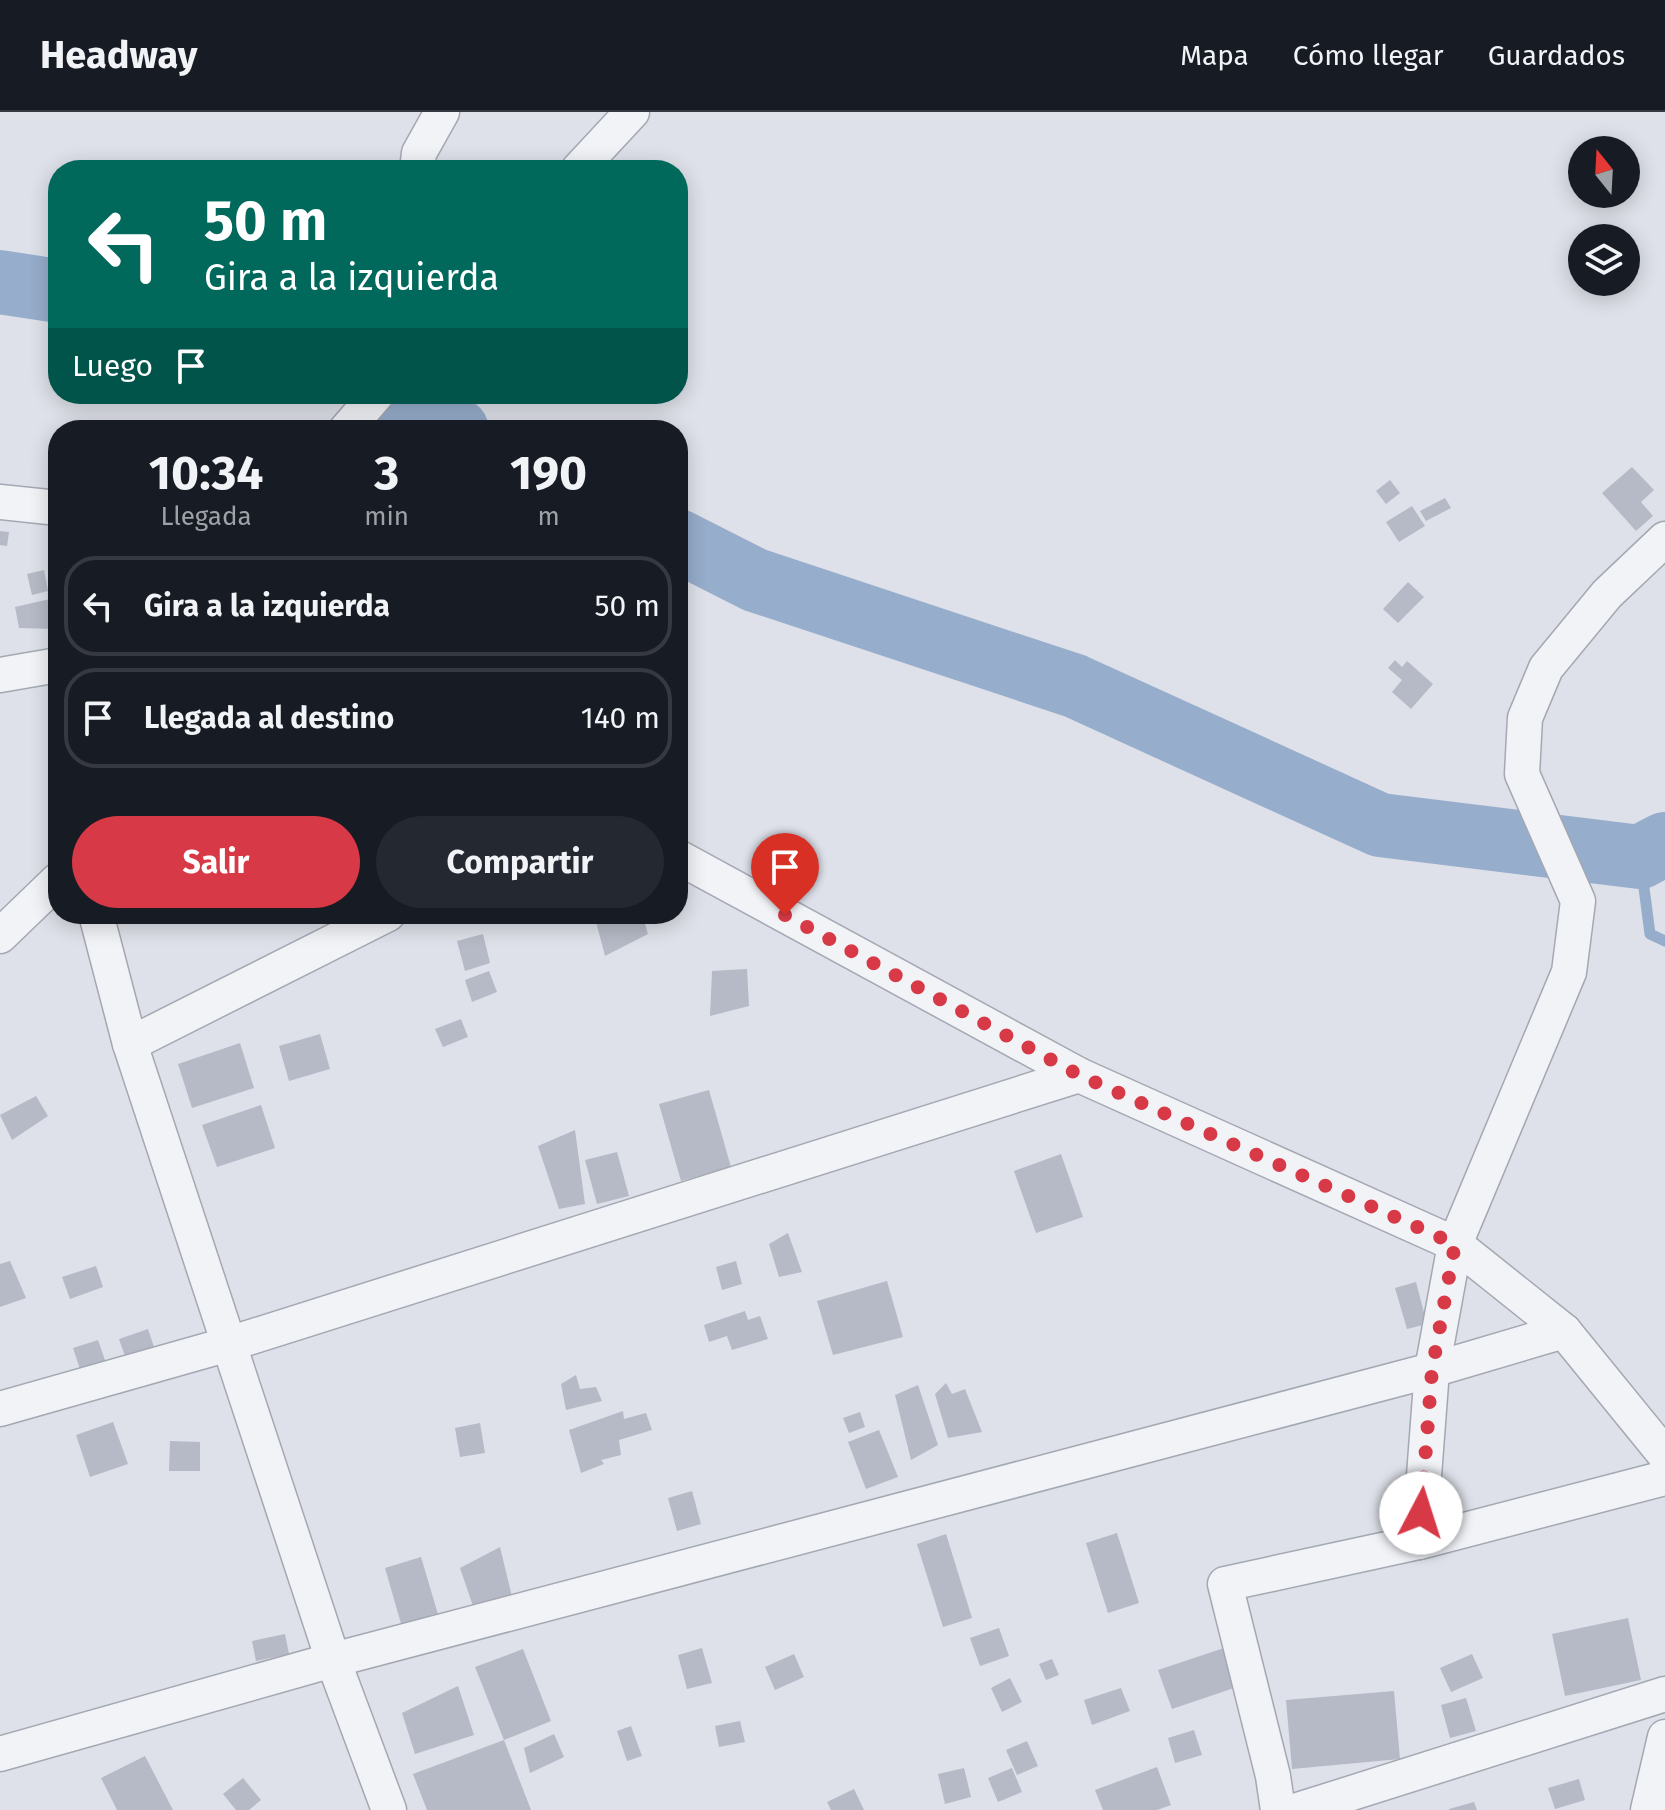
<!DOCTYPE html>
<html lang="es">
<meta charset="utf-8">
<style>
body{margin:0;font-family:"Fira Sans",sans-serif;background:#242831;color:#f1f3f6;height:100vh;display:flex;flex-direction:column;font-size:30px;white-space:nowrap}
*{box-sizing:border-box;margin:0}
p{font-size:26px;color:#9ea1a6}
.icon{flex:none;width:44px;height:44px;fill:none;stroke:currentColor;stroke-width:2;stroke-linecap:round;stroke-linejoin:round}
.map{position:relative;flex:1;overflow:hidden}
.drawer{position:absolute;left:48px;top:308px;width:640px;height:504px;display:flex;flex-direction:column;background:#171b24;border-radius:32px;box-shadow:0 4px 20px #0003}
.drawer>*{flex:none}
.guide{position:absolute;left:48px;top:48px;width:640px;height:244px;border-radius:32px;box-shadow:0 4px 20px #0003;background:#00695c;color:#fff;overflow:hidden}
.needle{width:52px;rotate:342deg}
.fabs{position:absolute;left:1568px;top:24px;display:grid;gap:16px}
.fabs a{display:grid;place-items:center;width:72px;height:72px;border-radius:50%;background:#171b24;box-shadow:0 4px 20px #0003;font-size:40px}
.pin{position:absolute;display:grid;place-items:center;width:68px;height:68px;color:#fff;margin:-82px -34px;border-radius:50% 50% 50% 0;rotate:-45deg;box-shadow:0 0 8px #0007}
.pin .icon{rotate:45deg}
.me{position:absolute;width:88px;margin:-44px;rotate:5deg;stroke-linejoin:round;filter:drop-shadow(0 0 6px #0008)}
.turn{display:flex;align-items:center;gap:28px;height:168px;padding:0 24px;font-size:36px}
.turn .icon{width:104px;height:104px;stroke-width:2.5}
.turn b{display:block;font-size:56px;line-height:68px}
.then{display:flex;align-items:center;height:76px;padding:0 24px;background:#0003;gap:16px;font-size:30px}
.eta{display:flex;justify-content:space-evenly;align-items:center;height:136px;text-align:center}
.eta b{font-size:48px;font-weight:700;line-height:56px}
.cta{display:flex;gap:16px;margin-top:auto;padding:16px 24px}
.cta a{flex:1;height:92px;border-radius:48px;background:#d73947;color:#fff;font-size:32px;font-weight:700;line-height:92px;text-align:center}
.cta a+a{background:#242831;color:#f1f3f6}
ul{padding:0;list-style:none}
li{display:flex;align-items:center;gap:24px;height:100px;margin:0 16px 12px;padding:0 8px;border:4px solid #363941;border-radius:32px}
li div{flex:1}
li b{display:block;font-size:30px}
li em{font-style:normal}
header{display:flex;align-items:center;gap:48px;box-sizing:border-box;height:112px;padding:0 40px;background:#171b24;border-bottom:2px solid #363941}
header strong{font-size:38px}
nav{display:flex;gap:44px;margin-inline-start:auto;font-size:28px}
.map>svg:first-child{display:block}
</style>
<header>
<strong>Headway</strong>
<nav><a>Mapa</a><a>Cómo llegar</a><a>Guardados</a></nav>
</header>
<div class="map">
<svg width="1665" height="1698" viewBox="0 0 1665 1698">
<rect width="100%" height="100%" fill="#dee1e9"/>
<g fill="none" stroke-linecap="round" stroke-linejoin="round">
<polyline stroke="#96adcb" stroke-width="11" points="1640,745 1650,822 1665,829"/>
<g stroke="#96adcb" stroke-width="64">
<polyline points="0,170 58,179"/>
<polyline points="385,282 457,318"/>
<polyline points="678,429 755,468 1075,574 1380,713 1640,745 1665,732"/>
</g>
</g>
<g fill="#b5bac6">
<polygon points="1632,355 1654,378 1641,390 1653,404 1636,419 1602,381"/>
<polygon points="1390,368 1400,381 1386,392 1376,379"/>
<polygon points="1445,386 1451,396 1426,409 1420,399"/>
<polygon points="1412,394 1425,414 1399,430 1386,410"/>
<polygon points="0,419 9,420 7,434 0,433"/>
<polygon points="44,458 48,479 32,483 27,462"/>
<polygon points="1408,470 1424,485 1398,511 1383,497"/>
<polygon points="50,487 56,517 19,516 15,495"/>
<polygon points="1395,548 1402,555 1407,549 1433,572 1411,597 1392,580 1402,568 1388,556"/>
<polygon points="594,802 642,802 648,822 605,844"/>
<polygon points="483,822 490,851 465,859 457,829"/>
<polygon points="747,857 749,894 710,904 712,859"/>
<polygon points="489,859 497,880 472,890 465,868"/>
<polygon points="461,907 468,925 443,935 435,917"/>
<polygon points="320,922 330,957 289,969 279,934"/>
<polygon points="240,931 254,976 192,996 178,952"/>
<polygon points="709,978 731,1055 681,1069 659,992"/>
<polygon points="36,984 48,1004 12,1028 0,1003"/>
<polygon points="261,993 275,1036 217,1055 202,1013"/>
<polygon points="575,1018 585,1092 559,1097 538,1034"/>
<polygon points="617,1040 629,1084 597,1092 585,1048"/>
<polygon points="1061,1042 1083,1105 1036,1121 1014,1059"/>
<polygon points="788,1121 802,1160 779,1165 769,1132"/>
<polygon points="10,1149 26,1186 0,1195 0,1152"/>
<polygon points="736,1149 742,1172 722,1178 716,1155"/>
<polygon points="96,1154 103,1175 70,1187 62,1165"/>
<polygon points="887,1169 903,1225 833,1243 817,1189"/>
<polygon points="1416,1170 1427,1212 1407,1217 1395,1176"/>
<polygon points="745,1199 748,1208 760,1204 768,1227 732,1238 727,1224 709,1230 704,1213"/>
<polygon points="148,1217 156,1241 127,1250 119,1227"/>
<polygon points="98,1228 106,1251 81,1260 73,1236"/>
<polygon points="576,1263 580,1277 596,1275 602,1289 566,1298 561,1272"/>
<polygon points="946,1271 952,1282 965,1277 982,1320 948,1326 935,1282"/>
<polygon points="918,1273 938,1333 911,1348 895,1283"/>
<polygon points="623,1299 624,1307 646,1301 652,1318 619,1328 621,1343 601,1348 604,1352 581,1361 569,1318"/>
<polygon points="860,1300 865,1315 849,1321 843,1306"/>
<polygon points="113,1310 128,1352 90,1365 76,1323"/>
<polygon points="480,1311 485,1341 460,1345 455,1316"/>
<polygon points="879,1318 898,1365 866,1377 848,1330"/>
<polygon points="170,1329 200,1330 200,1359 169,1359"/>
<polygon points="692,1379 701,1412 677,1419 668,1386"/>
<polygon points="1117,1421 1139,1491 1108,1501 1086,1431"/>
<polygon points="946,1422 972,1506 943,1515 917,1432"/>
<polygon points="500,1435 514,1493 474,1497 460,1456"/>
<polygon points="421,1445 440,1509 406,1529 385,1456"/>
<polygon points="1628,1506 1641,1568 1565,1584 1552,1522"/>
<polygon points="999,1516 1009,1544 980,1554 970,1526"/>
<polygon points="285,1522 289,1542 256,1549 252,1529"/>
<polygon points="702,1536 712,1571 687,1577 678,1543"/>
<polygon points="1224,1536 1237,1575 1172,1597 1158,1558"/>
<polygon points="523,1537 551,1609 504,1628 475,1555"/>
<polygon points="794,1542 804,1565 775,1578 765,1555"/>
<polygon points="1472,1542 1483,1566 1451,1580 1440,1556"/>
<polygon points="1052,1547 1059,1563 1046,1568 1039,1552"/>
<polygon points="1010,1566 1022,1590 1002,1600 991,1576"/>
<polygon points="458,1574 474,1623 415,1642 402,1601"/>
<polygon points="1121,1576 1130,1599 1092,1613 1084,1588"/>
<polygon points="1394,1579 1400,1647 1292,1657 1286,1588"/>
<polygon points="1466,1586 1476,1619 1450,1626 1441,1593"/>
<polygon points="740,1609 745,1630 719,1635 715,1614"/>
<polygon points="631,1614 642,1644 627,1649 617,1619"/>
<polygon points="1194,1618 1202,1643 1175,1651 1168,1626"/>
<polygon points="554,1622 564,1645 530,1661 524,1636"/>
<polygon points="504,1628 531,1698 427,1698 413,1662"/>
<polygon points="1027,1629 1038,1654 1017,1663 1006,1638"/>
<polygon points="145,1644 173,1698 117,1698 101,1666"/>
<polygon points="1157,1655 1171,1693 1157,1698 1103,1698 1095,1678"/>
<polygon points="964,1656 971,1685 945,1692 938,1662"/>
<polygon points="1012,1656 1022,1680 998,1690 988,1666"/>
<polygon points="243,1666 261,1688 249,1698 236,1698 223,1682"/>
<polygon points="1579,1667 1585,1688 1555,1697 1548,1676"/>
<polygon points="854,1677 864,1698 831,1698 827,1690"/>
<polygon points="1474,1690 1477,1698 1449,1698 1449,1697"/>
</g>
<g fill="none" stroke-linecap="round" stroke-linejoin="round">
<defs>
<g id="minor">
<polyline points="417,58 419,41 442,0"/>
<polyline points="578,58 632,0"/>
<polyline points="346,318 377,282"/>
<polyline points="0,390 58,396"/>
<polyline points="0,563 58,553"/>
<polyline points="678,745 1079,963 1455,1132 1564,1219 1665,1343"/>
<polyline points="96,802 130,932 333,1548 389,1698"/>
<polyline points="0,824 58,768"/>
<polyline points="130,932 388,802"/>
<polyline points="0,1297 229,1232 1079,963"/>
<polyline points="1419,1430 1432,1258 1455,1132 1569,860 1578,789 1522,662 1525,606 1546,556 1607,482 1665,427"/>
<polyline points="0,1642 333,1548 1432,1258 1564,1219"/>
<polyline points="1278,1698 1273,1664 1225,1472 1419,1430 1665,1366"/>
<polyline points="1298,1698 1665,1582"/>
<polyline points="1648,1698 1665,1625"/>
</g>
</defs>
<use href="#minor" stroke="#a3a8b3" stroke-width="37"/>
<use href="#minor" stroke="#f1f3f7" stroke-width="34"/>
</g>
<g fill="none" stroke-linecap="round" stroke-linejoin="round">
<polyline stroke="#d73947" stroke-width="14" stroke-dasharray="0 25.2" points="785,803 1079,963 1455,1132 1432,1258 1421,1401"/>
</g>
</svg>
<div class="fabs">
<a><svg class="needle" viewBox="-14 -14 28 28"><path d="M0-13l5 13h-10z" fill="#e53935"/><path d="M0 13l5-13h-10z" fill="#9ea1a6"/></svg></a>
<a><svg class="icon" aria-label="layers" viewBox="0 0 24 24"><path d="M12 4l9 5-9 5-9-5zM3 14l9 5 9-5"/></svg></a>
</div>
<div class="pin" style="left:785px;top:803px;background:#d93025"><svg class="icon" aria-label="arrive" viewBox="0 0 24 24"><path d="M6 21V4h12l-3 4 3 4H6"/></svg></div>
<svg class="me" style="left:1421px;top:1401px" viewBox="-20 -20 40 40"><circle r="19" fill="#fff"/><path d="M0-13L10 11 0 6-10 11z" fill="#d73947"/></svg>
<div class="guide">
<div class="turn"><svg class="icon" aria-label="left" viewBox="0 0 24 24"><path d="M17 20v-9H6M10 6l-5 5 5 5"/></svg><div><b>50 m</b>Gira a la izquierda</div></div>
<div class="then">Luego<svg class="icon" aria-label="arrive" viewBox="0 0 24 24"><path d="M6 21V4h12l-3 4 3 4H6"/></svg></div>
</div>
<section class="drawer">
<div class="eta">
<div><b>10:34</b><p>Llegada</p></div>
<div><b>3</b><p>min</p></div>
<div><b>190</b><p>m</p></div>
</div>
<ul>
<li><svg class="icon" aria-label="left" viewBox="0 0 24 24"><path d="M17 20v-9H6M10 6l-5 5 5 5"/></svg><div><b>Gira a la izquierda</b></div><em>50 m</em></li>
<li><svg class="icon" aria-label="arrive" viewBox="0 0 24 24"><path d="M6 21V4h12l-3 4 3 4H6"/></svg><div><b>Llegada al destino</b></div><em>140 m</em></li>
</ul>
<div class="cta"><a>Salir</a><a>Compartir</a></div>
</section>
</div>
